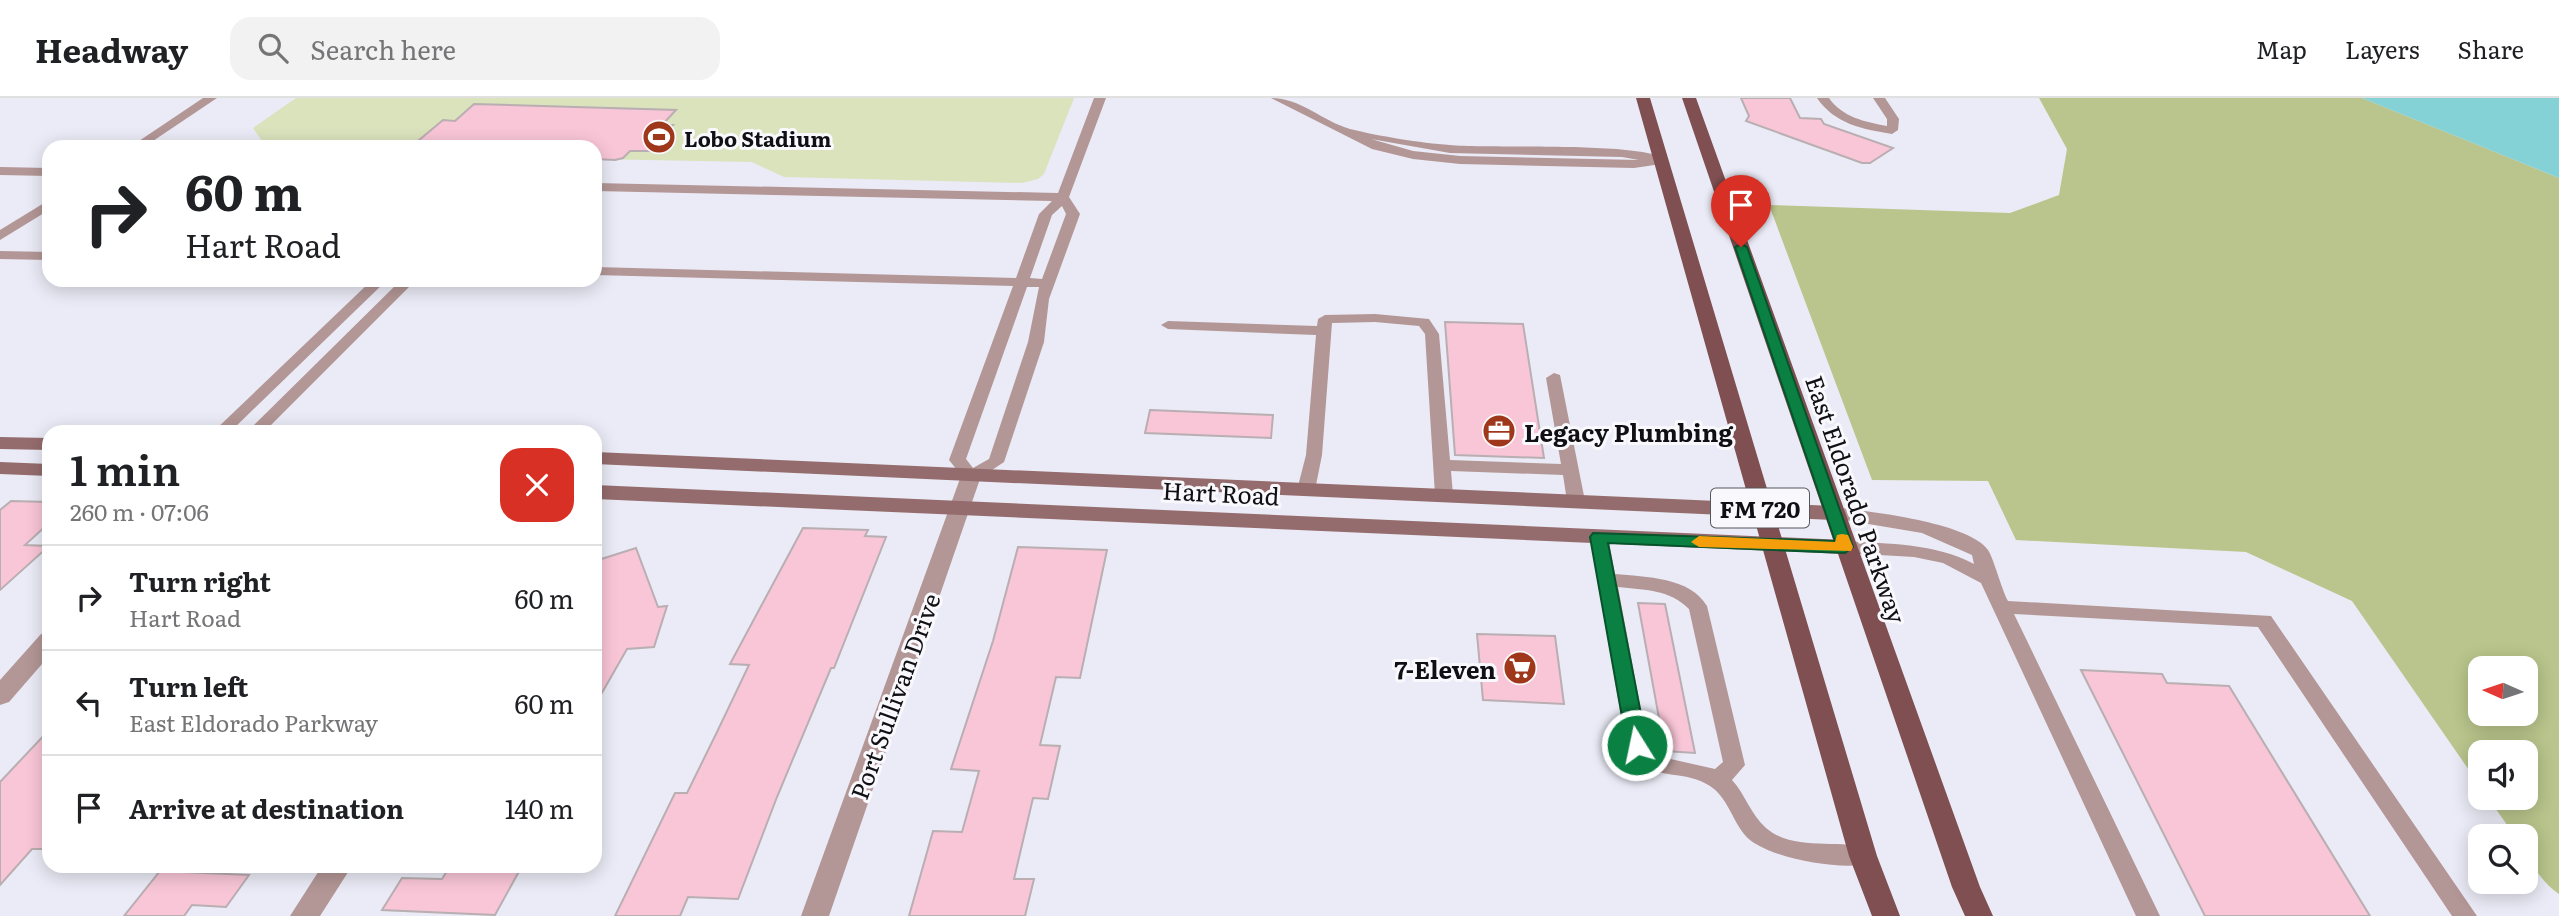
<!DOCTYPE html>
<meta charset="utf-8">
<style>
body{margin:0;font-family:Literata,serif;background:#f2f2f2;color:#202124;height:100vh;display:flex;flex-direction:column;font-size:26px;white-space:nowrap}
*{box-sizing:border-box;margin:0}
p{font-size:23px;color:#757577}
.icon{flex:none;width:38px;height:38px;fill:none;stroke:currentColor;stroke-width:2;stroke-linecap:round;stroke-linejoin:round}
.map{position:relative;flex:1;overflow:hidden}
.drawer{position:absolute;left:42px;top:327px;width:560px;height:448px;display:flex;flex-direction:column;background:#fff;border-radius:21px;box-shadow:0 4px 18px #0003}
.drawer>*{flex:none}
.hud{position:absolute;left:42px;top:42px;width:560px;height:147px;border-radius:21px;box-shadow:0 4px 18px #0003;background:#fff;color:#202124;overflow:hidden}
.needle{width:46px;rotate:273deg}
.buttons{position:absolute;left:2468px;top:558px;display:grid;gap:14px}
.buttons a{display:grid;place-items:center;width:70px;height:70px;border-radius:14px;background:#fff;box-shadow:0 4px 18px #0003;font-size:35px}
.pin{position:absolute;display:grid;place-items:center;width:60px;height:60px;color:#fff;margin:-72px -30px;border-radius:50% 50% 50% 0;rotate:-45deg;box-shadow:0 0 7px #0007}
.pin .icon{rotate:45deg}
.me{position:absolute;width:77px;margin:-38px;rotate:350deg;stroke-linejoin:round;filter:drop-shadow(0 0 5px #0008)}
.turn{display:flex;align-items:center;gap:24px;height:147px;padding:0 28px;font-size:32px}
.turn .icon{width:91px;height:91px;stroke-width:2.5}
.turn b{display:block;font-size:49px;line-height:60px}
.round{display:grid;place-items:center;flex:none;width:74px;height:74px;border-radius:21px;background:#f2f2f2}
.headline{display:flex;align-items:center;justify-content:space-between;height:119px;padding:0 28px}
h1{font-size:42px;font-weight:600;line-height:52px}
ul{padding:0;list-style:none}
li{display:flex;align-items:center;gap:21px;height:105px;padding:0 28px;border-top:2px solid #e0e0e0}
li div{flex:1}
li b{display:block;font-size:26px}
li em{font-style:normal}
header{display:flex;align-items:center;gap:42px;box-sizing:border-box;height:98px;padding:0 35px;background:#fff;border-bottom:2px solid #e0e0e0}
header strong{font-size:33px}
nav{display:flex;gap:38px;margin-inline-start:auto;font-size:24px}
.search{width:490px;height:63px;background:#f2f2f2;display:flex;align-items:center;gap:18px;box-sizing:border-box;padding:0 24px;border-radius:21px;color:#757577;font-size:26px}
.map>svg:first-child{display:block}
</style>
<header>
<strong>Headway</strong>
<div class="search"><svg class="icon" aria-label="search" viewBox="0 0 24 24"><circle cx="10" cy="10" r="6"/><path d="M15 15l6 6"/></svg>Search here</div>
<nav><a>Map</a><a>Layers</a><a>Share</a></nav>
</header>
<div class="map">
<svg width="2559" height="818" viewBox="0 0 2559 818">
<rect width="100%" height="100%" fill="#eaebf6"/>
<polygon fill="#dae3bc" points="296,0 1074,0 1044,76 1038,81 1022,85 784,79 752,64 595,61 595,49 266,49 253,30"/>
<path fill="#b9c58c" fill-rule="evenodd" d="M2039,0h323l197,80v716c-18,-12 -34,-36 -34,-58h-10l-27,-38h37v-46h-45v34l-128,-185 -106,-49 -230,-12 -28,-59 -116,-1 -103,-275 241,8 49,-18 8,-46zM2480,570h45v46h-45z"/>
<polygon fill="#84d2d6" points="2362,0 2559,0 2559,80"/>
<g fill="#f9c6d7" stroke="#b9aeb1" stroke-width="2">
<polygon points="1741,0 1790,0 1800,20 1821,21 1824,26 1893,50 1870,65 1862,65 1746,23 1749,18"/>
<polygon points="474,6 676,12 662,27 673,27 649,53 630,53 623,60 615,62 595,61 595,49 412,48 443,22 455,23"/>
<polygon points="1445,224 1523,226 1544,360 1455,357"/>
<polygon points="1150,312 1273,317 1271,340 1145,335"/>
<polygon points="11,403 49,404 49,425 25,447 49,448 0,492 0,412"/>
<polygon points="803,430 868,432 865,438 886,439 834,570 831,570 777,699 738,801 688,799 680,818 615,818 675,695 687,695 717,634 749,567 730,566"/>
<polygon points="1018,449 1107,452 1080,580 1056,579 1040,647 1060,648 1048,701 1033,700 1014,781 1034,781 1025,818 909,818 933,733 962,734 979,673 951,671 993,543"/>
<polygon points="636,450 658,509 667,508 654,549 627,551 595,607 595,463"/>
<polygon points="1638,505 1665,506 1695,655 1665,653"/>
<polygon points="1477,536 1555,538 1564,606 1483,602"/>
<polygon points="2081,572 2162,576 2167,585 2229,588 2370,818 2205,818"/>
<polygon points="49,632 49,751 32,751 0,787 0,684"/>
<polygon points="450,768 522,768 495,817 382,812 402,780 442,781"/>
<polygon points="160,773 249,777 226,809 192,807 184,818 124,818"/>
</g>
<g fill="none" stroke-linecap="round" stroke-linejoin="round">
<g fill="#b39696" fill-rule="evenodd">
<polygon points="203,0 217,0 144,49 130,49"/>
<path d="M1094,0h12l-37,99 11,17 -31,85 -5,43 -40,120 -27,18h-12l-16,-20 64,-174 -418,-11v-8l421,11 23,-64 13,-13 -457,-10v-8l463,10zM1062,108l4,8 -24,65 -12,-1 22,-63zM1027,189h12l-11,55 -39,117 -16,9 -7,-9z"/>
<path d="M1271,0c30,0 51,23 79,31 28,7 71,14 100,16 40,4 193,-4 217,15l-6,4 -27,4 -174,-4 -47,-5 -41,-10zM1371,41l79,14 172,4 17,3 -179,-4 -47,-5z"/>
<path d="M1817,0h12c13,19 36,24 58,28v-7l-14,-21h12l14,21 -1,11 -6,4c-30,-5 -57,-10 -75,-36z"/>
<polygon points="0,69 49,70 49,78 0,77"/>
<polygon points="49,102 49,112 0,142 0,132"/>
<polygon points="0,153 49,154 49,162 0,161"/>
<polygon points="372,182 387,182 230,334 213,334"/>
<polygon points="401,182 416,182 264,334 247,334"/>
<polygon points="1375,216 1429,221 1439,236 1450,362 1561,366 1546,280 1554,275 1560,277 1585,403 1582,407 1576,409 1567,403 1563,377 1451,373 1453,397 1450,401 1438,401 1435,397 1425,236 1419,228 1375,224 1332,225 1322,357 1315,392 1306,397 1300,396 1297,392 1306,357 1316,237 1168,231 1161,227 1168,223 1317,228 1318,221 1325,217"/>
<path d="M1833,409c33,4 136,15 155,43 6,9 13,38 20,51l263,15 206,300h-25l-194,-289 -244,-13 146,302h-24l-155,-333 -38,-20 -29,-6 -69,-4 -9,-6 9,-6c45,3 89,2 129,23l-2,-9 -50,-22 -95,-16 -3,-4z"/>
<path d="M1599,433l9,6 7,37c31,3 75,3 92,32l38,159 -13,15c13,14 19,35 34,48 28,24 73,10 105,21l3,7 -3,7c-27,9 -109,-5 -127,-29 -12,-15 -17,-37 -34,-48 -31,-20 -62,0 -84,-41l-36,-208zM1618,489c27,3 51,2 71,22l34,153 -8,7 -49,-11 -19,-15z"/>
</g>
<g fill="#b39696" fill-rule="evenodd">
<polygon points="971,372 978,373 981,378 829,818 801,818 961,378 964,373"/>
<polygon points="49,534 49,558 9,604 0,607 0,582 41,536"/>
<polygon points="322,768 352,768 320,818 290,818"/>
</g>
<g fill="#956c6d" fill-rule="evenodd">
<polygon points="0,339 49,340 49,352 0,351"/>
<polygon points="595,354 1833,408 1840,410 1844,415 1840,420 1833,422 595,366"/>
<polygon points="0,364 49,366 49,378 0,376"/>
<polygon points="595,387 1845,442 1853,444 1856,449 1853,454 1845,456 595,401"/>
</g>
<g fill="#7f4f51" fill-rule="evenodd">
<polygon points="1636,0 1650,0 1877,758 1900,818 1872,818 1849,758"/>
<polygon points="1682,0 1696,0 1980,789 1993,818 1965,818 1952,789"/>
</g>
</g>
<polygon fill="#0b8043" stroke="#07532c" stroke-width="2" points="1741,146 1747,149 1853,449 1845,455 1608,445 1647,647 1644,652 1637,654 1630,652 1627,647 1590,439 1593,435 1835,443 1735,149"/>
<polygon fill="#f59e0b" points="1842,436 1848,437 1853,449 1851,453 1699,449 1691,444 1699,438 1835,444 1837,437"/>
<defs>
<symbol id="stadium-disc" viewBox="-11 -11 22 22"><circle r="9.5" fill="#9f371a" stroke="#f9f9fd"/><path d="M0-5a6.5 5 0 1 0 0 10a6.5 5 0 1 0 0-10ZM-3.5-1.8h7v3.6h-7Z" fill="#fff"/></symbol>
<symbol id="office-disc" viewBox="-11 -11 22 22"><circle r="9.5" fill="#9f371a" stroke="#f9f9fd"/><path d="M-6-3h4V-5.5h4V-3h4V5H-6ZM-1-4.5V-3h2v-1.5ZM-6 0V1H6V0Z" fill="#fff"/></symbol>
<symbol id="supermarket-disc" viewBox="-11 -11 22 22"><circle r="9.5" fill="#9f371a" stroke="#f9f9fd"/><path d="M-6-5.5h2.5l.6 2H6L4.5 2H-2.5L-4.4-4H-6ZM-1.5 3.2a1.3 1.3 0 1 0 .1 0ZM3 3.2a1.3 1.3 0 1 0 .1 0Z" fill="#fff"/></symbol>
</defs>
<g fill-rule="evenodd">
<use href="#stadium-disc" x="640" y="20" width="38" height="38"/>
<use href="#office-disc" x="1480" y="314" width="38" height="38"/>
<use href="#supermarket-disc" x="1501" y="551" width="38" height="38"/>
</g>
<g text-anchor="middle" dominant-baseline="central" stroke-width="6" stroke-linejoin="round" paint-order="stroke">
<g font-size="21" font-weight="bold" fill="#101014" stroke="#f9f9fd" text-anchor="start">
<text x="684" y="39">Lobo Stadium</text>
</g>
<rect fill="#f9f9fd" stroke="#56565a" stroke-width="2" x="1711" y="390.5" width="98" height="39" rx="5"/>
<g font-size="23" font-weight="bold" fill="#101014">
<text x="1760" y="410">FM 720</text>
</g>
<g font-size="24" font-weight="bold" fill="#101014" stroke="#f9f9fd" text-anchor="start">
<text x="1524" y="333">Legacy Plumbing</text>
<text x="1496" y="570" text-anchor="end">7-Eleven</text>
</g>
<g font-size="24" fill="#101014" stroke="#f9f9fd">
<text transform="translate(1221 394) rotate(3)">Hart Road</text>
<text transform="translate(1857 401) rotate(71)">East Eldorado Parkway</text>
<text transform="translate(894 598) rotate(-70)">Port Sullivan Drive</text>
</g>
</g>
</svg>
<div class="buttons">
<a><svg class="needle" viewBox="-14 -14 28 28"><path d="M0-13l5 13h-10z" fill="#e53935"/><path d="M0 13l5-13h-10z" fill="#757577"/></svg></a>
<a><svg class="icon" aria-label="sound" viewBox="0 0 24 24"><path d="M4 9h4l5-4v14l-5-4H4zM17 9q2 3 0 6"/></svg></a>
<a><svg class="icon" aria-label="search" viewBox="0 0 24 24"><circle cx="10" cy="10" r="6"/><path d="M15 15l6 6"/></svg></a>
</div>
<div class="pin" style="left:1741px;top:149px;background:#d93025"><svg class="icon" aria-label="arrive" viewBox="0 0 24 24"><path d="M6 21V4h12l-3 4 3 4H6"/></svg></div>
<svg class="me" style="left:1637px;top:647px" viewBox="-20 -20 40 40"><circle r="17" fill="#0b8043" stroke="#fff" stroke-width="3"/><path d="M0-11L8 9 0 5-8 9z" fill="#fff"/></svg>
<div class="hud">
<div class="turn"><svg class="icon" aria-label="right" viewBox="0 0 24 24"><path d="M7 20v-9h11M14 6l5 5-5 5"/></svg><div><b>60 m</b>Hart Road</div></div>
</div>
<section class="drawer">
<div class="headline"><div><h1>1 min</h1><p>260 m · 07:06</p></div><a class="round" style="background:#d93025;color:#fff"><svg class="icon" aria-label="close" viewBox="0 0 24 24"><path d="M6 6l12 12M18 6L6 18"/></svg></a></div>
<ul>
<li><svg class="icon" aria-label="right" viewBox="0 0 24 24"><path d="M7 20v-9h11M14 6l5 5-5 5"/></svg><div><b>Turn right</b><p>Hart Road</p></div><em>60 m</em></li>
<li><svg class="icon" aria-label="left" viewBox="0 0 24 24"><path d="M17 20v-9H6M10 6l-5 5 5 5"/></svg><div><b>Turn left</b><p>East Eldorado Parkway</p></div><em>60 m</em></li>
<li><svg class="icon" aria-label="arrive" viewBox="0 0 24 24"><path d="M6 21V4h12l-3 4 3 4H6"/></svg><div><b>Arrive at destination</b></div><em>140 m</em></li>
</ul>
</section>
</div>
